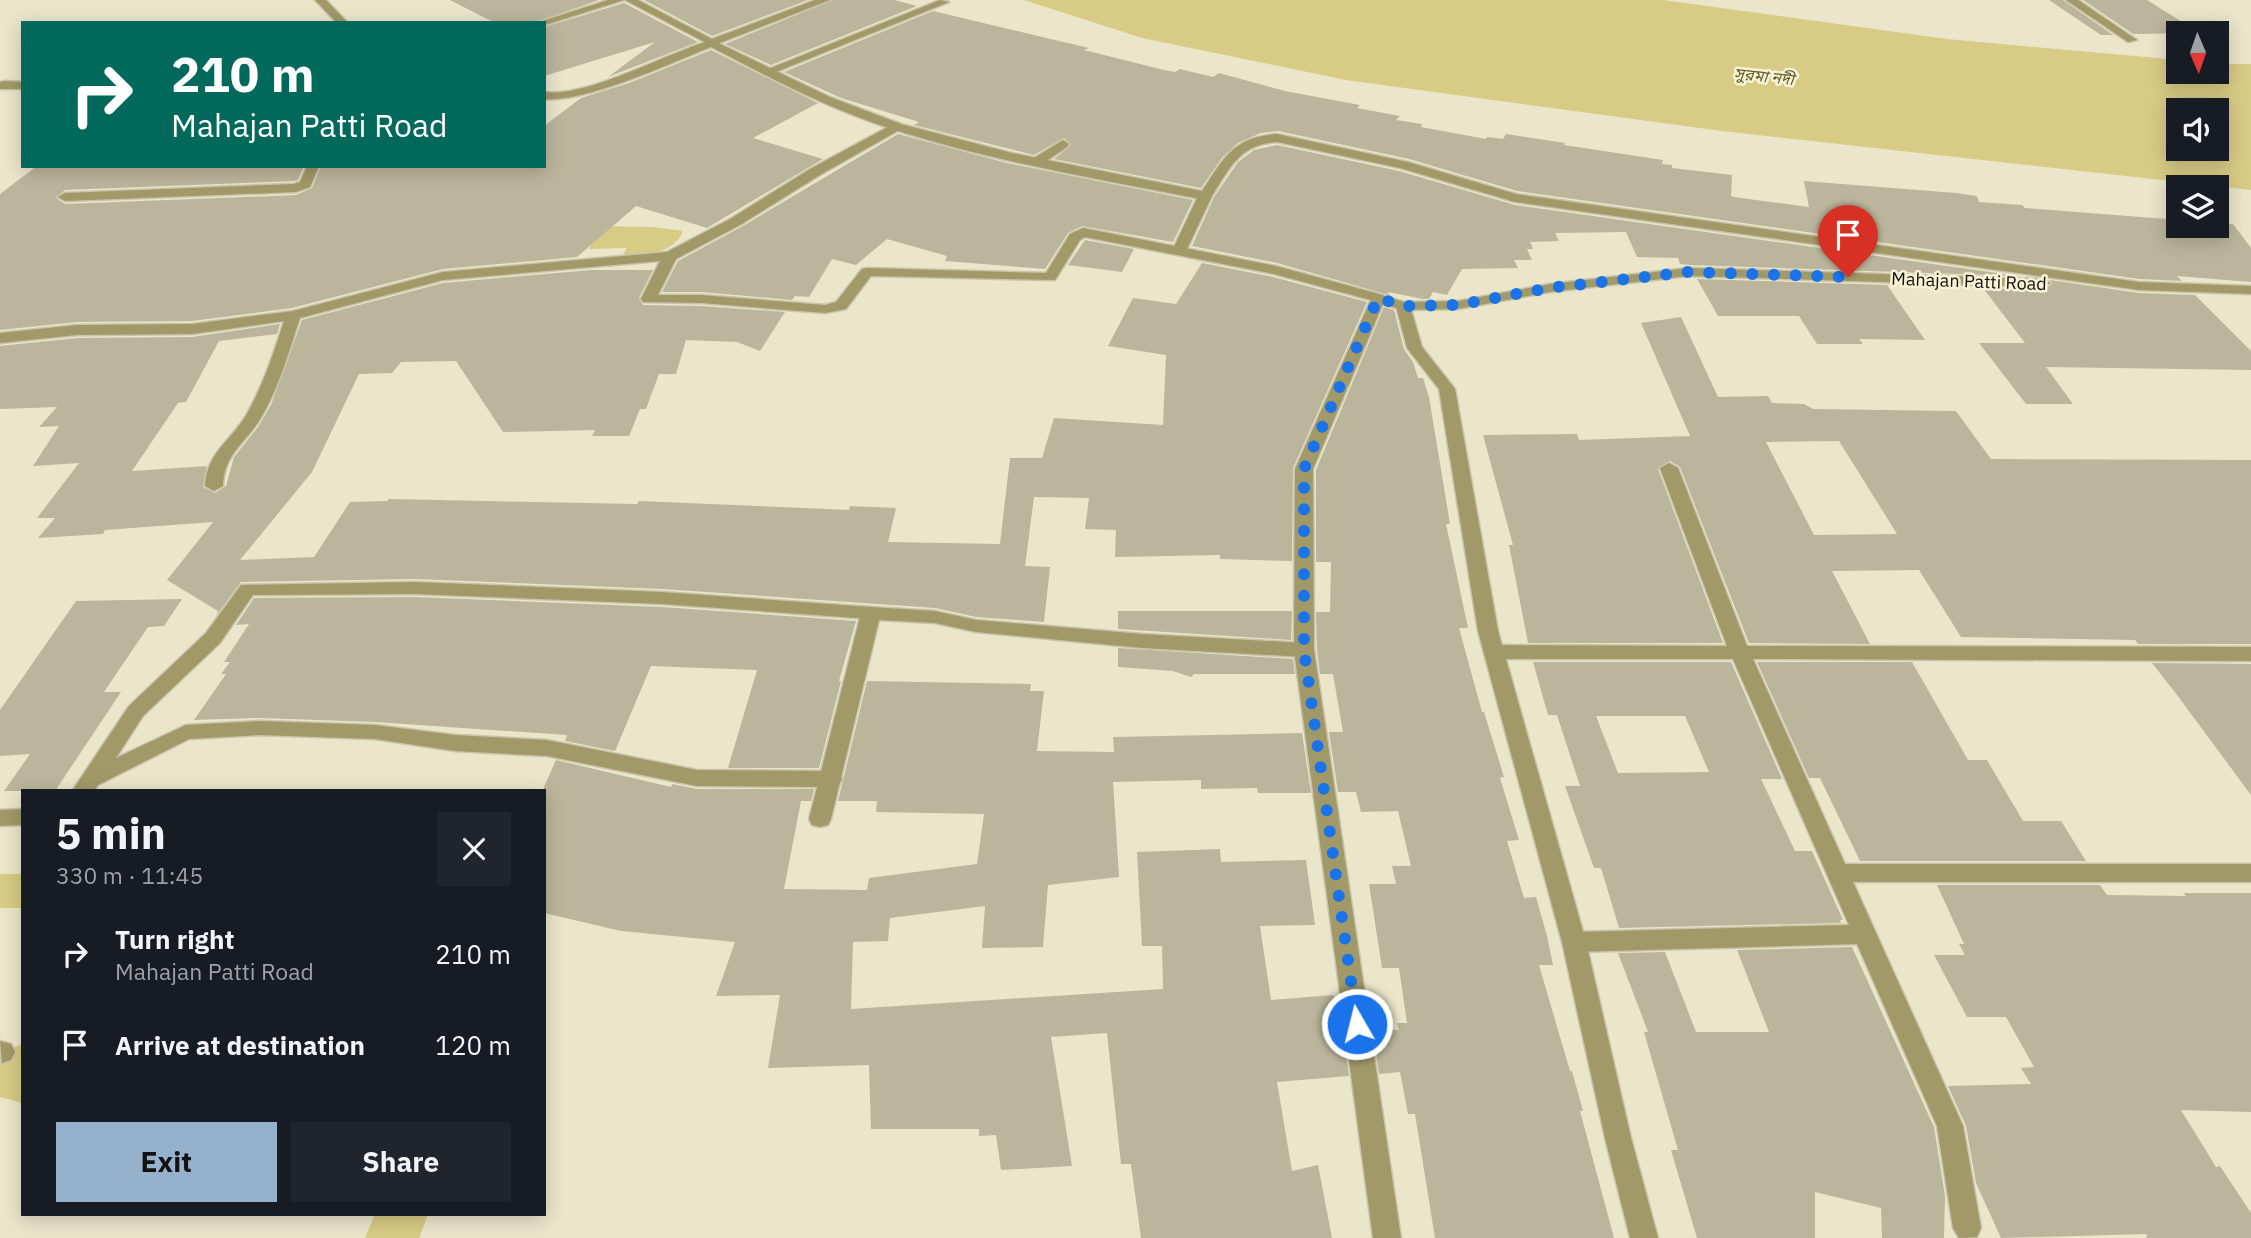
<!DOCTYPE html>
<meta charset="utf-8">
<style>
body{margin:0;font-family:"IBM Plex Sans","Noto Sans Bengali",sans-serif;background:#20242c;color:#f1f3f6;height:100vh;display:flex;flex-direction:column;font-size:26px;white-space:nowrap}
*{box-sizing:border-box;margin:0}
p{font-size:23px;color:#9ea1a6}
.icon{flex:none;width:38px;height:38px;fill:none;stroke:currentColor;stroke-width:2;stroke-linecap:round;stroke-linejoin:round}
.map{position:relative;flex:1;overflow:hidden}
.panel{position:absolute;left:21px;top:789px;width:525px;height:427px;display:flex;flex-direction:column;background:#171b24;border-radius:0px;box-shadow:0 4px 18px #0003}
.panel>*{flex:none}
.top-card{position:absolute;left:21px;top:21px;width:525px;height:147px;border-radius:0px;box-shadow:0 4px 18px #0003;background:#00695c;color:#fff;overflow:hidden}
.needle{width:46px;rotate:178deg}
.buttons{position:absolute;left:2166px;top:21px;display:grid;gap:14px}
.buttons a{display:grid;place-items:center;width:63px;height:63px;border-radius:0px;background:#171b24;box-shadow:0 4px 18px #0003;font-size:35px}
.pin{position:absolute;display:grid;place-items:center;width:60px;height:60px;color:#fff;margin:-72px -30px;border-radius:50% 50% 50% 0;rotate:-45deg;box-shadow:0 0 7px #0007}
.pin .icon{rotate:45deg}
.me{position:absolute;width:77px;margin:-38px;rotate:352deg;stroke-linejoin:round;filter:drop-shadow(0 0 5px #0008)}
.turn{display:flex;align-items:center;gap:24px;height:147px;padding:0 35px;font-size:32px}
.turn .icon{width:91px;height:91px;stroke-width:2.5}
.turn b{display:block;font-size:49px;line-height:60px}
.round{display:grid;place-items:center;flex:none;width:74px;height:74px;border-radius:0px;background:#20242c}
.headline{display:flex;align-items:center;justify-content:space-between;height:119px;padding:0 35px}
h1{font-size:42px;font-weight:800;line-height:52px}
.action{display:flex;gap:14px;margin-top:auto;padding:14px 35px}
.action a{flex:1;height:80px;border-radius:0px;background:#95b1cc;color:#111;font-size:28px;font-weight:800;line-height:80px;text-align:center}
.action a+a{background:#20242c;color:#f1f3f6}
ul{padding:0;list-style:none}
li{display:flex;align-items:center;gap:21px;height:91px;padding:0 35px}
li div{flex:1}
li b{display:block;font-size:26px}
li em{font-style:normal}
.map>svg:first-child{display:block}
</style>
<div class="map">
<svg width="2251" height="1238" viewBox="0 0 2251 1238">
<rect width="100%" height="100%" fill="#ebe6ca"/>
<g fill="#d8cb85" fill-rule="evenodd">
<path d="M1024,0h639l284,39 232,21v12h38v-8h34v126l-529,-59 -376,-51 -204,-42zM2179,110h38v39h-38z"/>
<path d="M598,226l55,1 30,4c-10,24 -38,23 -60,24l4,-7 -38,1 2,-4 -3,-5z"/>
</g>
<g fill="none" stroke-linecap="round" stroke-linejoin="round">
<g fill="#d8cb85" fill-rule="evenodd">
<rect x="0" y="874" width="23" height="34"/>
<polygon points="23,1044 23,1103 0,1097 0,1058 6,1050"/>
<polygon points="375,1214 428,1214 419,1238 365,1238"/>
</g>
</g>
<g fill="#bbb69b" fill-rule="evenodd">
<polygon points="450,0 599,0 534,23 495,23"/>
<polygon points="644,0 808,0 712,36"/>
<polygon points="833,0 894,0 917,6 771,65 725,44"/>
<polygon points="2049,0 2063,0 2113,35 2101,35"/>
<polygon points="2083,0 2147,0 2200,33 2133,34"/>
<polygon points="624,3 698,42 608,77 655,42 544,76 544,27"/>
<polygon points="933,11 1089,48 1084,50 1164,70 1175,72 1180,69 1213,77 1219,73 1285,91 1360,105 1357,108 1400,116 1396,120 1422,124 1421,127 1486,139 1487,137 1503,139 1506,134 1565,143 1564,145 1663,160 1662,164 1672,165 1672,168 1732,175 1731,196 1734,197 1809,207 1804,181 1956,193 1977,196 1979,202 2022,205 2025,208 2179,220 2179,226 2233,224 2251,248 2251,282 2177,276 2182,281 2139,279 1517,191 1409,159 1278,131 1261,133 1238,143 1222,158 1201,188 1054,159 1071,145 1064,138 1034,155 914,125 919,122 841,98 784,72"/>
<polygon points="711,50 818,103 753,138 823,159 707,228 636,206 577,257 443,269 292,308 192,321 77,322 0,330 0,194 37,166 304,166 298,180 294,181 65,190 56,198 65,204 296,195 312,188 321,166 544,166 544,126 581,98 629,83"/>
<polygon points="898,134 1007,163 1193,200 1173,242 1082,226 1068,233 1045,269 945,261 947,256 887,239 856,265 832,259 809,297 795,296 792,300 701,292 662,292 678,261 741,227"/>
<polygon points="1277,145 1399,171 1515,205 2018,276 1690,265 1680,264 1678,258 1637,257 1626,232 1555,233 1559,241 1530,242 1533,249 1527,249 1532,260 1514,260 1518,268 1462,269 1447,295 1433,292 1429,299 1423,299 1388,292 1389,295 1277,263 1192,246 1214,197 1238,162 1254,150"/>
<polygon points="1085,240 1134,249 1122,272 1068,265"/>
<polygon points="1202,263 1273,277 1367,302 1293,468 1292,561 1220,559 1220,555 1115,557 1116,530 1085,529 1089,498 1034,497 1025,566 1050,567 1044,622 976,617 935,608 662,589 414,579 241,582 216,616 218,611 167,580 213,522 105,530 103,534 38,538 55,518 37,518 79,463 33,466 59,426 39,427 57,407 0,409 0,346 77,338 192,337 280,324 277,334 219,341 186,402 178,403 132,471 207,466 203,487 215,493 226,486 234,457 258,427 271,405 302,320 443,283 591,270 653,270 639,298 643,305 701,306 785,312 760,351 737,342 686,340 676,374 659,374 646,409 640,409 629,436 592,436 595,430 503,432 456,361 401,362 392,373 359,374 312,472 240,560 314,557 350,502 387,501 389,499 637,504 639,501 849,510 850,506 896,508 888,542 1000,544 1010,458 1042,458 1054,418 1163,425 1166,355 1108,346 1133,298 1176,304"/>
<polygon points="1697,279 1887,285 1925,340 1859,339 1863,344 1817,344 1799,316 1718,316"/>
<polygon points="2050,280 2139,293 2195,295 2251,351 2251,370 2046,367 2073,404 2026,404 1979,343 2025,343 1983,288 2043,290 2052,284"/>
<polygon points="1384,307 1394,310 1404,349 1413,362 1418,378 1423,378 1429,397 1450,524 1446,524 1468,628 1459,628 1482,712 1484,712 1504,777 1500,778 1519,840 1507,841 1524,898 1536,897 1547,936 1553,965 1539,965 1570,1071 1572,1071 1583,1111 1580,1111 1614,1238 1435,1238 1415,1114 1408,1114 1400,1072 1379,1074 1373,1031 1399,1030 1397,1023 1407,1023 1399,968 1382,968 1369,884 1396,884 1392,866 1411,866 1398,811 1361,812 1356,792 1338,792 1329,732 1343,732 1333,674 1320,674 1317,650 1316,612 1330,612 1331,562 1316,562 1316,470"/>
<path d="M1681,317l37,80 50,-1 4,7 32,1 9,5 143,2 35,48 260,1v184h-113l-3,-4 -174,-3 -42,-67 -87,1 38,73 -121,-1 -69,-176 -10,-6 -12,8 65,174h-195l-19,-98h4l-30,-110 94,-1 2,6 111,-4 -49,-113zM1839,441l58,93 -83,1 -48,-93z"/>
<polygon points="414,597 662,607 856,621 839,681 841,681 819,768 728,768 757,670 651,666 615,751 565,741 567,735 375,722 259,718 194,720 226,674 221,674 230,662 224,662 249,624 236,625 254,598"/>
<polygon points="182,599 164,626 148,627 104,692 121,692 55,791 4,791 30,754 0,756 0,710 76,601"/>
<polygon points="1118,611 1292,611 1291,640 1118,629"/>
<polygon points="1118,648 1293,659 1295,674 1194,674 1191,677 1173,671 1118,667"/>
<path d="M1533,662h198l51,117h-21l34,72h17l31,69h-3l1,3 -222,5 -18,-60h-7l-29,-82h15l-23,-71h-9zM1596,716h89l24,56 -91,1z"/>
<polygon points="1757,662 1912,662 1968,760 1987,760 2023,821 2061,821 2086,861 1860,861 1820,778 1809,778"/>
<polygon points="2152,663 2251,664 2251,795 2177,695"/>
<polygon points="867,681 1031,684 1030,691 1044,691 1037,751 1114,752 1113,737 1302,733 1311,793 1258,793 1257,788 1201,789 1201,780 1113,782 1119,877 1048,885 1043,947 982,948 985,906 890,918 888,941 853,942 851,1009 1163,989 1162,946 1142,946 1137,852 1220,849 1221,862 1306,860 1315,925 1260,926 1271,1000 1333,995 1343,1032 1349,1076 1277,1082 1292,1171 1318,1165 1332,1238 1141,1238 1131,1164 1121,1164 1107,1033 1051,1037 1072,1166 1001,1170 996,1135 979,1136 979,1129 871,1129 869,1065 768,1068 780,995 716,996 735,942 621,931 544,913 544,787 556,760 671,787 672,784 697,789 814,789 811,801 801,801 784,889 867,890 869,878 977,864 984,814 876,812 877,801 838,801"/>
<polygon points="1937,885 2100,885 2107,895 2186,896 2184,893 2251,893 2251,1112 2181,1110 2216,1167 2220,1166 2251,1213 2251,1238 2147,1238 2146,1234 2001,1238 1976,1183 1966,1126 1948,1086 2031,1084 2021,1068 2034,1067 2006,1017 1967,1017 1934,955 1965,955 1959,944 1964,944"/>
<polygon points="1852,947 1934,1127 1945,1196 1944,1238 1882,1238 1881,1208 1815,1192 1815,1238 1697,1238 1671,1150 1678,1150 1644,1032 1648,1032 1618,953 1665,952 1696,1032 1769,1032 1737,950"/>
</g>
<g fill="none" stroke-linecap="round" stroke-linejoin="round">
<defs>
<g id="service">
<polygon points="1063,140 1069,144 1067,147 1042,164 1034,164 1034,158"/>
<polygon points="1205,192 1212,196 1187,249 1185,252 1175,252 1173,249 1198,196"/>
<polygon points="1669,463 1678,468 1747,646 2251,647 2251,661 1753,659 1845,864 2251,864 2251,882 1853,882 1963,1126 1981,1228 1977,1237 1959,1238 1953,1228 1937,1126 1857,944 1574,952 1566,949 1562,942 1566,935 1574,932 1849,925 1733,659 1494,659 1487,657 1484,652 1487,647 1494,645 1727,646 1660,468"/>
<polygon points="414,582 662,592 871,607 878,609 881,613 878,617 871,619 662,604 414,594 253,595 220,643 143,716 116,758 186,725 259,721 375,725 455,735 547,740 697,770 831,771 839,773 842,779 839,785 831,787 697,786 547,756 455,751 375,739 259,735 189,739 98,785 94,791 72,791 129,706 206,633 241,585"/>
<polygon points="23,809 23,825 0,826 0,810"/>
<polygon points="0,1041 11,1044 15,1052 11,1060 2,1063"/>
</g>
<g id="minor">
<polygon points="608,0 624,0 545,25 544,23 536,23"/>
<polygon points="625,0 638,0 712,39 815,0 830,0 712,46"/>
<polygon points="940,0 949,2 771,74 761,72"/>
<polygon points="2066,0 2078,0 2137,40 2128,42"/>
<polygon points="5,81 23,82 23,89 0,89 0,82"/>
<path d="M897,122l6,4 -2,3 -81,46 -80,50 -64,34 -18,36h43l124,10 11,-3 26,-33 5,-1 179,5 24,-39 13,-6 193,38 107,29 2,3 -7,4 -104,-28 -189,-37 -5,3 -25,40 -184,-4 -25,33 -21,4 -124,-10 -58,-1 -2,-3 19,-38 -217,19 -143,38c-11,33 -20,67 -38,98 -15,27 -38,36 -39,70l-9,5 -9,-5c2,-35 27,-45 43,-74 16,-29 26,-60 36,-91l-92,13 -115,1 -77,8v-10l77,-8 115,-1 101,-13 150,-39 224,-20 63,-33 80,-50z"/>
<polygon points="307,166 319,166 310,187 296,192 65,201 58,197 65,193 294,184 300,182"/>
<polygon points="1403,302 1410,306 1422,347 1455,389 1498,631 1586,942 1631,1138 1658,1238 1630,1238 1605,1138 1562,942 1478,631 1439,389 1407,348 1396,306"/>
<polygon points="871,607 935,611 976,620 1142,634 1304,643 1311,645 1314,650 1311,655 1304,657 1142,648 976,632 935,623 879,620 831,819 828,825 820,827 812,825 809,819 861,613 864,609"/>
</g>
<g id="tertiary">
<polygon points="315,0 326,0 348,23 337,23"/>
<path d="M712,40l118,57 71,27 111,29 190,38c22,-33 31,-54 75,-57l131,28 108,32 623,88 112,4v8l-112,-4 -624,-88 -115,-34 -123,-26c-39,2 -48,28 -67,57l-5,1c-105,-21 -212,-38 -313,-71 -63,-20 -122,-51 -181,-82 -40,16 -126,56 -167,52v-7c47,5 121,-39 168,-52z"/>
<polygon points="1688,268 2043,279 2050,283 2043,287 1688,276 1550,292 1458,309 1403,310 1383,304 1313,469 1314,650 1401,1238 1373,1238 1294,650 1295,469 1373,295 1378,294 1404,302 1458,301 1550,284"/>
</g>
</defs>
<use href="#service" stroke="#c9c4ab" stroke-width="3"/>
<use href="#minor" stroke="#c9c4ab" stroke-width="3"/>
<use href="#tertiary" stroke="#c9c4ab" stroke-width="3"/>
<use href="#service" fill="#a29968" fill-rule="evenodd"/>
<use href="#minor" fill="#a29968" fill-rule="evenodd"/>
<use href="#tertiary" fill="#a29968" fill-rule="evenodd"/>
</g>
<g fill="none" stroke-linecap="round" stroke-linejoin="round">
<polyline stroke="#1a73e8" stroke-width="12" stroke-dasharray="0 21.6" points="1357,1024 1304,650 1304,469 1378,298 1403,306 1458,305 1549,288 1688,272 1848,277"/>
</g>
<g text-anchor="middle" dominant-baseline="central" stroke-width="5" stroke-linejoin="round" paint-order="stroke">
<g font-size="16" font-style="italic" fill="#625924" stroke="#f8f3d7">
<text transform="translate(1764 76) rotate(6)">সুরমা নদী</text>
</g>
<g font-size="18" fill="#15130a" stroke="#f8f3d7">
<text transform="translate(1969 281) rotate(2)">Mahajan Patti Road</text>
</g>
</g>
</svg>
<div class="buttons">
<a><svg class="needle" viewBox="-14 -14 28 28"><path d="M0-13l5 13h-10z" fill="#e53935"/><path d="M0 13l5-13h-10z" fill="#9ea1a6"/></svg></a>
<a><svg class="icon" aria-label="sound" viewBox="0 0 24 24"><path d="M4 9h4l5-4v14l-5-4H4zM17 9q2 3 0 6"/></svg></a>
<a><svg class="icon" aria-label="layers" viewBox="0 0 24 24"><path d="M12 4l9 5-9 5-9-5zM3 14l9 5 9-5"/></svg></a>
</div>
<div class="pin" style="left:1848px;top:277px;background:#d93025"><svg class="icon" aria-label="arrive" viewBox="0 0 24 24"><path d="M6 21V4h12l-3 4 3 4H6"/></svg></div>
<svg class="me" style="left:1357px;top:1024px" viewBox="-20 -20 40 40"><circle r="17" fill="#1a73e8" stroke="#fff" stroke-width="3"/><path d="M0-11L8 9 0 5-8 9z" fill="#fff"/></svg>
<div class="top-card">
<div class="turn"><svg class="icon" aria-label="right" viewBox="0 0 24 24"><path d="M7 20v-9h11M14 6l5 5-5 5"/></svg><div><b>210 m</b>Mahajan Patti Road</div></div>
</div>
<section class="panel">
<div class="headline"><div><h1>5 min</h1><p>330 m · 11:45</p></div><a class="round"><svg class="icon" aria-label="close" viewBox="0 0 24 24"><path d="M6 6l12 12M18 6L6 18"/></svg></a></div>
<ul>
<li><svg class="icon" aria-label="right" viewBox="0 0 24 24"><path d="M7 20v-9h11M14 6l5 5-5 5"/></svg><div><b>Turn right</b><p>Mahajan Patti Road</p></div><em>210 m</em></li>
<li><svg class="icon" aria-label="arrive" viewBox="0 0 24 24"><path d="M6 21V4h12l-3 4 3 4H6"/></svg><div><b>Arrive at destination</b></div><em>120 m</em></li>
</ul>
<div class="action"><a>Exit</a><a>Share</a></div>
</section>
</div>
